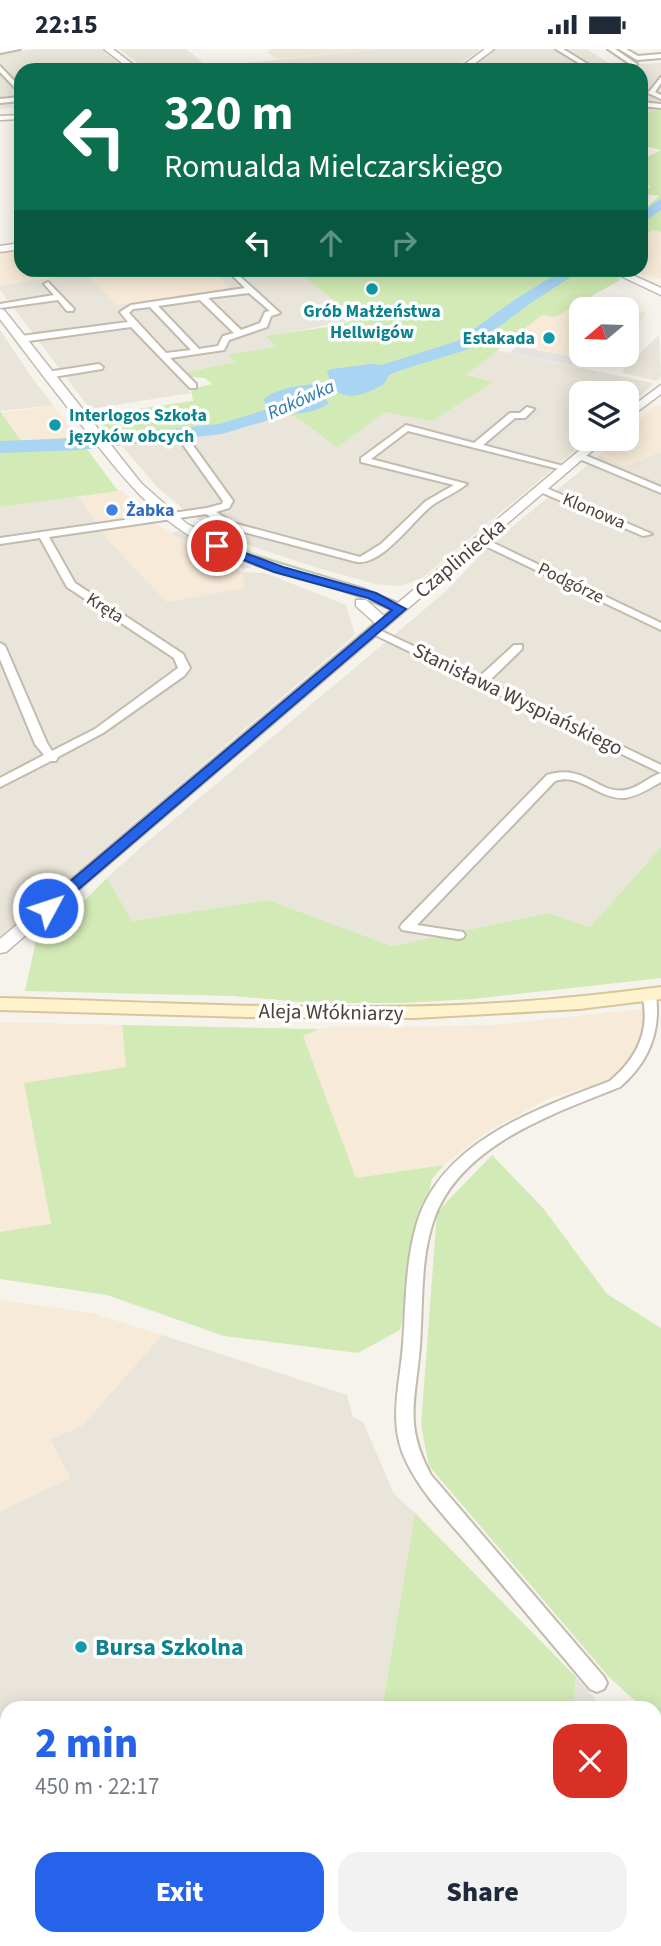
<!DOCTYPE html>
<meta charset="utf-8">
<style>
body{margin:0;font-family:"Source Sans 3",sans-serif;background:#f2f2f3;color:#1f2937;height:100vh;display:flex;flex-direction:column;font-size:26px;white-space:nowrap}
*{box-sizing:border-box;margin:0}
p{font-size:23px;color:#747a83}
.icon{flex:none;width:38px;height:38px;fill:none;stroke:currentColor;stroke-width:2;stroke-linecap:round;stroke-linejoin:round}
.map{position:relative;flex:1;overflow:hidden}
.details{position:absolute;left:0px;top:1652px;width:662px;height:245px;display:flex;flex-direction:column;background:#fff;border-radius:21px 21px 0 0;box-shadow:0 4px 18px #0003}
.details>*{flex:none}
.guide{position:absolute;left:14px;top:14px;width:634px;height:214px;border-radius:21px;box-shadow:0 4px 18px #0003;background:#0b6e4f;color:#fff;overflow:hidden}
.needle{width:46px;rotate:251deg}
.fabs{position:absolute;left:569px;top:248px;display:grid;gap:14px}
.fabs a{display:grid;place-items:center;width:70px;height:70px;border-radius:14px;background:#fff;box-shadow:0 4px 18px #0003;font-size:35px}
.pin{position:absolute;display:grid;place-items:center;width:60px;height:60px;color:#fff;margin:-30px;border:4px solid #fff;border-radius:50%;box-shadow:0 2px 7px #0007}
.me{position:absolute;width:77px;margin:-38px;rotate:50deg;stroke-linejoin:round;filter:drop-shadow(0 0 5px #0008)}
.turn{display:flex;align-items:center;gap:24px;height:147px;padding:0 35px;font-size:32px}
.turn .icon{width:91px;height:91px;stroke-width:2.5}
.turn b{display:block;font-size:49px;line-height:60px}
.lanes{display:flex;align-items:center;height:66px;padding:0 35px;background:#0003;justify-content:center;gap:35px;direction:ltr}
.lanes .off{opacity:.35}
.round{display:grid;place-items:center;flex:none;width:74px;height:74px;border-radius:21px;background:#f2f2f3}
.summary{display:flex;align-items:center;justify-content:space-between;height:119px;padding:0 35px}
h1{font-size:42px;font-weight:800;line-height:52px;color:#2563eb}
.button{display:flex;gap:14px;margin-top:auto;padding:14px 35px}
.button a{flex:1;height:80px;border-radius:21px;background:#2563eb;color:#fff;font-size:28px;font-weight:800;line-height:80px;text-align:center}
.button a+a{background:#f2f2f3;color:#1f2937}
.status{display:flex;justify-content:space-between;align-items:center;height:49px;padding:0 35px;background:#fff;direction:ltr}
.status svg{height:19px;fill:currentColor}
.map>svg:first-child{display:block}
</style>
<div class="status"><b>22:15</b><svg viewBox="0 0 49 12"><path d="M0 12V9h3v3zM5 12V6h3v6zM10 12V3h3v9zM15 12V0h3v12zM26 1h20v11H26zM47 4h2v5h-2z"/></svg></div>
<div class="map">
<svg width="661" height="1897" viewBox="0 0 661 1897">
<rect width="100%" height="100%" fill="#f6f3ec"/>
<g fill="#eae5da">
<polygon points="39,0 100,0 128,21 21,21 21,52 11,54 15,58 0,60 0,4"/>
<polygon points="119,0 186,0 208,18 379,0 481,0 457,17 424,21 147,21"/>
<polygon points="496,0 587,0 611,16 661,14 661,61 641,63 640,21 469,21"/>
<polygon points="229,220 294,221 358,270 267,288 276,298 229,305 236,313 174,325 191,344 90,360 0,241 0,236 85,224 230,239 213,223"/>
<polygon points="0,281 33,330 53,356 0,362"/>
<polygon points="659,286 661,328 656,332 624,324 623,321"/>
<polygon points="494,301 654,334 627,360 626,345 581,345 581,390 589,390 422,529 400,537 375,535 318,519 251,497 214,480 191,466 158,439 120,395 229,382 286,364 302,372 337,399 385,363 492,333 465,326"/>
<polygon points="661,403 661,798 590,878 548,864 392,897 268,851 131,872 107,829 141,798 444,544 491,495 600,406 625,417"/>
<polygon points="78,447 107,490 166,552 244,539 242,523 265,524 346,556 355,586 0,888 0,458"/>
<polygon points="162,1286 347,1346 353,1368 363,1373 394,1445 415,1464 382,1659 7,1659 7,1746 0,1750 0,1462 70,1429 50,1390 82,1377"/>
<polygon points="241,1890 343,1890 342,1897 239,1897"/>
</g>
<g fill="#f7ead8">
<polygon points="652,181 661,183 661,230 629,221 640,220 641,190"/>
<polygon points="21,201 21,220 229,221 213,223 230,239 116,256 85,224 0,236 0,204"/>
<polygon points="583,251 646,264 633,287 627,292 626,261 581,261 581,306 610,306 601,314 505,293 542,266"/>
<polygon points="53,356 78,388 20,392 2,364"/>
<polygon points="656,356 661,357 661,403 625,418 600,406 618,390 626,390 627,383"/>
<polygon points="121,441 154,474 242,523 245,539 167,553 107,490 78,447"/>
<polygon points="643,960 648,969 629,1016 607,1032 549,1049 485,1084 444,1116 356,1129 303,987 319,980 338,977 394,978 493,976"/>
<polygon points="0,973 122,976 126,1018 24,1035 51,1176 0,1183"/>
<polygon points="0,1251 92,1264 162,1286 82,1377 50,1390 70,1429 0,1462"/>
</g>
<g fill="#e6e2dd">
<polygon points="576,1628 603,1659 573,1659"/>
<polygon points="655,1716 661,1724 661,1897 394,1897 410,1890 654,1890"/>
</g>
<polygon fill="#efe8d6" points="270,0 379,0 277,10 267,4"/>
<g fill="#d2eab5">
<polygon points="661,61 661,183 652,181 641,190 641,164 659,147 641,145 651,137 641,134 641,121 645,119 641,115 641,111 661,101 641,96 641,63"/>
<polygon points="491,220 503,224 513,220 595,220 619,228 620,231 555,268 542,266 466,326 493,333 432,372 385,363 337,399 302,372 286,364 229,382 118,394 95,366 193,352 191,340 212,335 205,329 192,328 186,323 235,313 228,305 276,298 266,287 334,277 358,270 294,221"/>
<polygon points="0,362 21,392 78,388 118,442 0,458"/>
<polygon points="190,476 196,476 252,503 366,539 364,540 249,505"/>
<polygon points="661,798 661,929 473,950 404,954 312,954 233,947 25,942 36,892 58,878 107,829 132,872 268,851 392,897 548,864 590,878"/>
<polygon points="122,976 319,980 303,987 356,1129 444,1116 432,1130 400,1281 358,1304 224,1287 107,1246 0,1230 0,1183 51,1175 24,1034 126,1018"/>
<polygon points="492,1106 543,1159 607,1245 661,1279 661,1675 655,1669 654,1659 643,1659 609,1628 429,1417 421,1376 437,1163"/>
<polygon points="415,1464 576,1628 573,1659 382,1659"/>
<polygon points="7,1746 7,1890 241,1890 239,1897 0,1897 0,1750"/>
</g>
<g fill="#e5e3e0">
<polygon points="518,297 593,312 584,319 509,304"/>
<polygon points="518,356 543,361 527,375 518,374 492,396 521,403 519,405 449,389 454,385 470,389 484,378 490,379"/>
<polygon points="179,482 209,498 252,518 243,520 171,484"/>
</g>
<path fill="#a9d4f2" d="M371,315l35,3 -17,8 -5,9c-9,5 -22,12 -33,12 -12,0 -20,-13 -31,-2l9,9c-17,13 -51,15 -66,-3 18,-15 42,-14 64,-18l3,-2 -3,-9 5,-2z"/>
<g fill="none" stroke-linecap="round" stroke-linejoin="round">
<g fill="#a9d4f2" fill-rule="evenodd">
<polygon points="661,150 661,161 640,176 640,164"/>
<polygon points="564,220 583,220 528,256 469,300 369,331 360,326 363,322 457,292 516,250"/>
<polygon points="317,336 323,337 326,341 323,345 289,365 222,385 80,401 0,404 0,392 80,389 220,375 277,357"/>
</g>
<defs>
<g id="minor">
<polygon points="0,0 20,0 0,4"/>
<polygon points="556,0 563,0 589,16 584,21 578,21 582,16"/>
<polygon points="608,0 615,0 637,15 631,21 624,21 630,15"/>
<polygon points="619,0 626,0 638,7 661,5 661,9 637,11"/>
<polygon points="0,17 21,39 21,45 0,23"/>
<polygon points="661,28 661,34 655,43 661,46 661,50 648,44"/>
<polygon points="21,48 21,52 0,54 0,50"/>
<polygon points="640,53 661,55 661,59 640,57"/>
<path d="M234,222l46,42 -9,3 -4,11 -38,13 -5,10 -54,8 26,26v4h-6l-59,-61 -110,15 -4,-3 4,-3 107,-14 -8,-10 11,-7 114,-17 -15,-15zM249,244l21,18 -5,1 -5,11 -19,7 -33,-32zM200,251l34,33 -11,3 -5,10 -19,3 -41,-43zM150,258l41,43 -25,3 -37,-40 4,-4z"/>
<polygon points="48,233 74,260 73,262 67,262 58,251 0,259 0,255 54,246 44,235"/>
<polygon points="99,315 103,318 102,320 47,329 43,326 47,323"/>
<path d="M527,358l7,2 -9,9h-10l-32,27 84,22v4l-159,-40 -37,28 96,25c-10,8 -22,13 -33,20 -20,14 -50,61 -77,58l-132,-35 -19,-13 -157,23 26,46 108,71 7,14 -6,8 -81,57 -45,24 -2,4h-5l-51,26v-9l44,-23 -9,-11 -35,-85v-16l5,3 42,97 5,8 43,-22 83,-61 -4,-10 -107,-71 -27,-49 -40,6v-6l207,-30 15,-4 1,-3 -44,-62 5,-3 3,1 46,64 -4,7 -13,4 17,11 127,34 21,-13 45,-43 28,-16 -93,-23v-4l45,-33 68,18 36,-30h10z"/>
<polygon points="580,404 661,438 661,444 577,409 577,405"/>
<polygon points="538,438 544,438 652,485 643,487 538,442"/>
<polygon points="481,488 661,574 661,581 477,493 476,491"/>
<path d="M375,579l104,49 35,-32h8v4l-34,33 173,83v17c-11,6 -23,14 -36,16 -26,2 -45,-26 -70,-17l-138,144 46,7 2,3 -2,3 -5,1 -56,-9 -2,-3 2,-3 145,-149c38,-12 51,20 79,15 12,-2 23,-13 35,-17l-290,-140v-4z"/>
<path d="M649,942l7,4c5,37 -8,68 -36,92 -67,27 -159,57 -186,132 -14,40 -11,85 -14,127 -4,53 -17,78 11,129l173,202 3,6 -3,6 -7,3 -7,-3c-39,-46 -77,-92 -116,-138 -23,-28 -51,-55 -67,-88 -20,-39 -7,-77 -4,-119 3,-40 2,-81 14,-121 25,-82 120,-114 193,-142 27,-23 41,-51 32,-86z"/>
</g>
<g id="tertiary">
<polygon points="104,0 113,0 140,21 131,21"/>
<polygon points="485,0 494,0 466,21 457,21"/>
<polygon points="21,66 21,70 0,71 0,67"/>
<polygon points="21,194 21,200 0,203 0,197"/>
<polygon points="606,220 619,220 661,239 661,246"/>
<path d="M0,260l4,1 137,173 46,41 63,31 112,33 36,15 195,-164h13l-600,513 -6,1v-14l375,-316 -19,-17v-6h10l18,16 7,-6c-55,-27 -116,-34 -171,-58 -57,-25 -92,-68 -129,-115 -31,-39 -61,-78 -91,-118z"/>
<polygon points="661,336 661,345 626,371 626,362"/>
</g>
<path id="secondary" d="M661,938v12l-82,10 -165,9 -166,-1 -248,-7v-12c166,4 332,15 498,5 54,-3 109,-9 163,-16z"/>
</defs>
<use href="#minor" stroke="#c2bbae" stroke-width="4"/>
<use href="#tertiary" stroke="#c2bbae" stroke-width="3"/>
<use href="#secondary" stroke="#d6c79b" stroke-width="4"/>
<use href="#minor" fill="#fff" fill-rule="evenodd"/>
<use href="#tertiary" fill="#fff" fill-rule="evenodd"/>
<use href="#secondary" fill="#fff3cd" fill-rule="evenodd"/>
</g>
<polygon fill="#2563eb" stroke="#184099" stroke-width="2" points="213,495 221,495 283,518 376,544 406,560 53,862 42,862 40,859 42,856 392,561 368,549 274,523 213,499"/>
<g fill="#0f9aa8" stroke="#fff" stroke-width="2.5">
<circle cx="372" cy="240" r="7"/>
<circle cx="549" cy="289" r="7"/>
<circle cx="55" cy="376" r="7"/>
<circle cx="81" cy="1598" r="7"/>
</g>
<circle fill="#3f7fe0" stroke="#fff" stroke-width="2.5" cx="112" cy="461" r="7"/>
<g text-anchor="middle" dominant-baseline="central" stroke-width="7" stroke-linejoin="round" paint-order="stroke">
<g font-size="18" font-weight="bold" fill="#0d838f" stroke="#fff">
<text x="372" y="262">Grób Małżeństwa<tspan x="372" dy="21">Hellwigów</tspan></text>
<text x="535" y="289" text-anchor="end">Estakada</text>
<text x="69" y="366" text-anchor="start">Interlogos Szkoła<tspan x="69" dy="21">języków obcych</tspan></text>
</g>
<g font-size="18" font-weight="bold" fill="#366cbe" stroke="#fff" text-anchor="start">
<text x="126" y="461">Żabka</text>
</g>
<g font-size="18" fill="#4b4439" stroke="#fff">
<text transform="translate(594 462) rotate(23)">Klonowa</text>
<text transform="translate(571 534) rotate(26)">Podgórze</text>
<text transform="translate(105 559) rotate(33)">Kręta</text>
</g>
<g font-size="19" font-style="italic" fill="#2e7ab2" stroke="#fff">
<text transform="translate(301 351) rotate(-24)">Rakówka</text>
</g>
<g font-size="21" fill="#4b4439" stroke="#fff">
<text transform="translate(460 509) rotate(-40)">Czapliniecka</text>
<text transform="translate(518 650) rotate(26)">Stanisława Wyspiańskiego</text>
<text transform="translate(331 963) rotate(1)">Aleja Włókniarzy</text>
</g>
<g font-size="24" font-weight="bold" fill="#0d838f" stroke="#fff" text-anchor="start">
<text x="95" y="1598">Bursa Szkolna</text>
</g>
</g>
</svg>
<div class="fabs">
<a><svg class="needle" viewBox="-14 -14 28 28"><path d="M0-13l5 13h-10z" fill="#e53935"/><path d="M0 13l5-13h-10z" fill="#747a83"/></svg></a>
<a><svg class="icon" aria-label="layers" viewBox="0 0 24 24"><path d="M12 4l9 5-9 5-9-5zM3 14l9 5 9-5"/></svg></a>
</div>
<div class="pin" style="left:217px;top:497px;background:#d93025"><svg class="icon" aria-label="arrive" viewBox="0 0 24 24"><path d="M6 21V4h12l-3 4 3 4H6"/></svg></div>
<svg class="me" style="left:48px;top:859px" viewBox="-20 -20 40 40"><circle r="17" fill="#2563eb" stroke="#fff" stroke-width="3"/><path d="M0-11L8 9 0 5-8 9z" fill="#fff"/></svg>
<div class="guide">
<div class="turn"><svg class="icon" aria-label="left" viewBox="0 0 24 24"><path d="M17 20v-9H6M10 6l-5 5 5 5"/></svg><div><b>320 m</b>Romualda Mielczarskiego</div></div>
<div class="lanes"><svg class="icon" aria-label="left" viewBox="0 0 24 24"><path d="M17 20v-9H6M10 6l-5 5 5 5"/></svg><svg class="icon off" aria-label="ahead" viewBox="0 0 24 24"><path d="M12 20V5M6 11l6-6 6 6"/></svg><svg class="icon off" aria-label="right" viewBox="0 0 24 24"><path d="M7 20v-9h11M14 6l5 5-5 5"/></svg></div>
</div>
<section class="details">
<div class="summary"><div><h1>2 min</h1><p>450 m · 22:17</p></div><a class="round" style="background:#d93025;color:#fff"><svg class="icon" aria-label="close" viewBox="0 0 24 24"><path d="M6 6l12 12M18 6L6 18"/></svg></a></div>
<div class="button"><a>Exit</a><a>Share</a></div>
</section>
</div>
